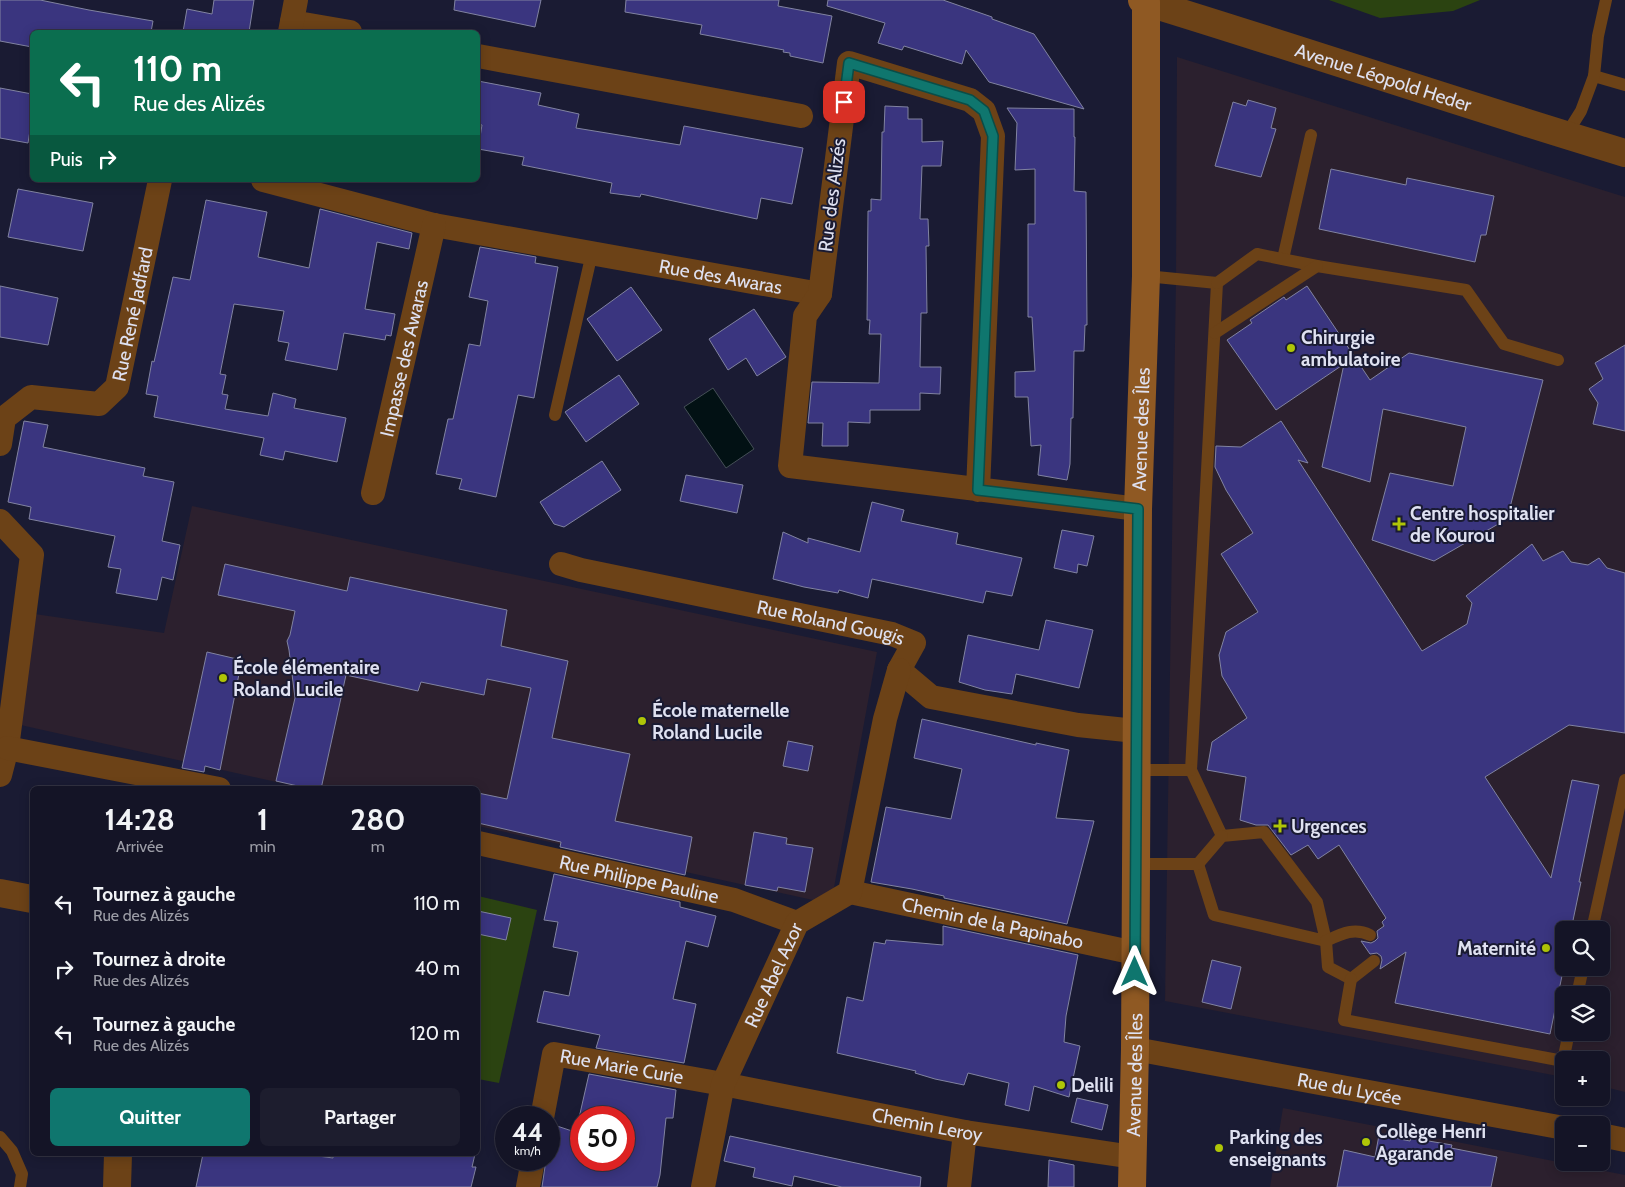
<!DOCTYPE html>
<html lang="fr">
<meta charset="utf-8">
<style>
body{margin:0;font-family:Cabin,sans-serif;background:#1d1d2e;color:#f1f3f6;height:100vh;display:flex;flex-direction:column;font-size:19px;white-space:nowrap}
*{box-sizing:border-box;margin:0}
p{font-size:16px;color:#9d9ea7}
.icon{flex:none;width:28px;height:28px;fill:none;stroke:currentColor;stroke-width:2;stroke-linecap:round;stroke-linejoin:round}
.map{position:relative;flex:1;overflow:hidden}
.sheet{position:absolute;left:30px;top:786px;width:450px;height:370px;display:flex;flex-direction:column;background:#141426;border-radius:8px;box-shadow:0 2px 12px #0003,0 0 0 1px #333343}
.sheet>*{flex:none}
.guide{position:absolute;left:30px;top:30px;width:450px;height:152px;border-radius:8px;box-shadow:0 2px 12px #0003,0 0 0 1px #333343;background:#0b6e4f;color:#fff;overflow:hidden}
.controls{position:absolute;left:1555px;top:921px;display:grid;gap:10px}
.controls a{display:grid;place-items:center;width:55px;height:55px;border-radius:8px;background:#141426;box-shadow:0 2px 12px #0003,0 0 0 1px #333343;font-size:25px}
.speed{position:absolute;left:495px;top:1106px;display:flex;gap:10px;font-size:25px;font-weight:700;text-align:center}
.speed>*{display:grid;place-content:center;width:65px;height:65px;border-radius:50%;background:#141426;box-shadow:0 2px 12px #0003,0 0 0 1px #333343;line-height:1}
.speed small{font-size:12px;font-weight:400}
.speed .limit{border:8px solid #d22;background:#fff;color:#111}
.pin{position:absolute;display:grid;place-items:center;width:42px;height:42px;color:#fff;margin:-21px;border-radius:10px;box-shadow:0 2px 8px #0006}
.me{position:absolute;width:55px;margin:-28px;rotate:0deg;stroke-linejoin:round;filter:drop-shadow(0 0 4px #0008)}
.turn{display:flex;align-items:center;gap:18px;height:105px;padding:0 20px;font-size:22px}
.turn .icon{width:65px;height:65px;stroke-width:2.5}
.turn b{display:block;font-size:35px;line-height:42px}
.then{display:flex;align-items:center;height:48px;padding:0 20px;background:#0003;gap:10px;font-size:19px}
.eta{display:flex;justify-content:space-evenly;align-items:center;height:85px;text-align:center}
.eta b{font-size:30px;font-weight:700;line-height:35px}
.primary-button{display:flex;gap:10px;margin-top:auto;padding:10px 20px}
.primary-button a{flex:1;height:58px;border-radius:8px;background:#0f766e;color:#fff;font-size:20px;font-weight:700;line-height:58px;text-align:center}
.primary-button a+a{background:#1d1d2e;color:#f1f3f6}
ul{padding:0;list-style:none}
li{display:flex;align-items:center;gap:15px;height:65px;padding:0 20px}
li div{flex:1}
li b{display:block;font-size:19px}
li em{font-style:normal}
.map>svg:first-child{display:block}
</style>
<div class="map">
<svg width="1625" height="1187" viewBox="0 0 1625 1187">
<rect width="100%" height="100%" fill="#1a1b33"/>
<g fill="#2c202e">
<polygon points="192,506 877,652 831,904 478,826 478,789 308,789 7,722 28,613 164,633"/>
<polygon points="1625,793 1625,1092 1601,1086 1601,1060 1567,1060 1573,1033 1601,1032 1601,995 1581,995 1587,968 1601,968 1601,930 1595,930"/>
<polygon points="1283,1108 1625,1175 1625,1187 1270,1187"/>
</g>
<polygon fill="#2b202e" points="1177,57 1625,197 1625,793 1595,930 1564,930 1564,968 1587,968 1581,995 1564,995 1563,1077 1165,1001 1176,278"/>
<g fill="#2b4311">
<polygon points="1329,0 1480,0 1453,11 1380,18"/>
<polygon points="478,896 537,910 499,1083 478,1079"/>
</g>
<polygon fill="#021114" stroke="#444f56" points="713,388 754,449 726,468 684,407"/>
<g fill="#3a357f" stroke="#8183a1">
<polygon points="0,0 40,0 89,10 153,21 151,32 32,32 32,47 0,41"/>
<polygon points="214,0 254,0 249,32 183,32 187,9 212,14"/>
<polygon points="455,0 541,0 535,27 454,10"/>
<polygon points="626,0 779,0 778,6 832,16 823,63 790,56 790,53 783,52 784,50 700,34 702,25 625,12"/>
<polygon points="828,0 943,0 992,17 992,19 1034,34 1084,109 989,82 966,50 962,64 904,46 902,50 878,43 885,23 827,6"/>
<polygon points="478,81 541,93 538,105 579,114 576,128 680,145 684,126 803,148 792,204 761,198 757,219 641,194 640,197 610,193 612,183 522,165 524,157 478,149 482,125 478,124"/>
<polygon points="0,88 32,94 32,118 28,143 0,138"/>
<polygon points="1248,100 1276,108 1271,128 1276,129 1261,177 1215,166 1233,102 1246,106"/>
<polygon points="885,106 908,107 908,119 922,119 922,142 943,141 941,166 922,166 920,219 928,219 929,246 926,246 927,313 921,313 920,367 941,367 940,394 920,393 920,410 870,410 870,423 848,422 848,446 822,446 823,423 808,423 812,382 879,383 881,334 869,334 870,320 867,320 868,211 871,211 871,199 881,200 882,132 884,132"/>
<polygon points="1007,108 1074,109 1074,137 1075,137 1074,191 1086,192 1087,325 1085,325 1084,351 1074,351 1073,418 1071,418 1070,464 1067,480 1038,475 1041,445 1031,446 1028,397 1015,397 1015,372 1035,371 1032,317 1028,317 1028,224 1035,224 1035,169 1015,170 1017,123"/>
<polygon points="1331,169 1406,185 1407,178 1494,196 1486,235 1481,235 1475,262 1319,229"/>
<polygon points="18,189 93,203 83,251 8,237"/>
<polygon points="206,200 267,212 258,257 309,268 320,209 412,233 409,249 377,242 365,309 395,314 391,336 386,335 385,340 344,333 337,370 285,360 289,343 278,341 284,311 234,304 220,374 226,375 222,394 228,395 225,409 268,416 273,393 296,399 294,408 346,418 337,462 285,451 283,460 260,455 264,438 154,417 158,396 146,394 152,361 154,362 173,277 190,280"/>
<polygon points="480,247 536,257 535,263 558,267 534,398 518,395 496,497 459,489 462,479 436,474 448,419 453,419 469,344 480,346 488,301 469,297"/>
<polygon points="0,286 58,298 48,345 0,337"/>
<polygon points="1307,286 1370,380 1409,353 1543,380 1507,519 1434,561 1372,540 1390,473 1453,486 1466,427 1383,409 1370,482 1322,467 1344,364 1276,410 1227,340 1252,323 1250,320 1284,297 1286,300"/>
<polygon points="631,287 662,330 617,361 587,319"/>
<polygon points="754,309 786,357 757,376 746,358 728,370 709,339"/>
<polygon points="1625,345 1625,431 1593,424 1598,403 1589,389 1603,379 1595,363"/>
<polygon points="619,375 639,404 586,442 565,412"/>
<polygon points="24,421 48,425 43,447 145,468 143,476 174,482 162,541 180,545 173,580 162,577 157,600 116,593 121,569 108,567 115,536 29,519 31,507 8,502"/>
<polygon points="1281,421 1308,463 1298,460 1422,651 1467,624 1472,603 1466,596 1532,544 1543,561 1563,551 1571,562 1588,565 1599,558 1607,568 1625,573 1625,733 1569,725 1485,777 1551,878 1572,780 1599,785 1579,882 1581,882 1571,930 1564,930 1564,966 1550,1034 1395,1003 1406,952 1380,969 1382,960 1381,956 1377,953 1370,954 1361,941 1371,943 1375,941 1378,938 1377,931 1384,926 1382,922 1386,918 1339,845 1318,859 1308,845 1291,855 1268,825 1256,825 1240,820 1246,777 1207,770 1212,742 1247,718 1222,676 1219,655 1226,632 1258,612 1221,554 1253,533 1226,490 1215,467 1216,446 1241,447"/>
<polygon points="602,461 621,490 564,527 554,524 540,502"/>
<polygon points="686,475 743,485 737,513 680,501"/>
<polygon points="872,502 904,510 901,521 958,533 956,544 1022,558 1012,596 986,591 983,603 872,579 868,598 839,590 838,593 804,587 773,579 783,532 808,543 808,538 860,552"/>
<polygon points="1062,530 1094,536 1087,566 1078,564 1077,573 1054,568"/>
<polygon points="225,564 347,591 350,577 507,610 501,646 568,661 552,738 630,754 615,821 692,837 685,875 560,847 561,842 478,823 478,793 507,799 531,688 487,679 484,695 421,682 418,691 346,675 321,789 311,789 276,781 295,698 289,650 287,641 290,635 295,611 218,595"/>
<polygon points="1046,620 1093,630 1079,688 1016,674 1012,694 985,690 959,682 968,635 1039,650"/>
<polygon points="207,652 237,659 234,672 239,674 220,770 205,766 204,772 182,768"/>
<polygon points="922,719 1036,745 1036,743 1069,750 1056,818 1094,821 1067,924 944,898 944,896 912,889 871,882 886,807 951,819 962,769 914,758"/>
<polygon points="788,741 813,746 808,771 783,766"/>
<polygon points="754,832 787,838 786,844 813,848 805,892 778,887 777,891 745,885"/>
<polygon points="554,874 680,902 680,907 716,916 708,947 686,941 673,999 696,1004 684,1063 596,1048 600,1035 537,1022 544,991 569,996 578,952 553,947 558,922 544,920"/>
<polygon points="478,911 511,918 506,940 478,934"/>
<polygon points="943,926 1078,955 1066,1016 1064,1042 1080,1046 1069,1097 1034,1086 1029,1111 1005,1105 1009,1083 968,1073 964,1085 935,1079 915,1073 916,1071 837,1053 847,997 863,1001 874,942 885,944 886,940 943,945"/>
<polygon points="1212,960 1241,967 1231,1009 1202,1002"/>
<polygon points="589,1074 676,1090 673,1118 666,1118 660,1175 657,1187 542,1187 546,1160 549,1160 549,1140 554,1125 581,1134 581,1160 624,1160 624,1118 579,1118"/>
<polygon points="1077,1098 1108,1105 1102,1130 1071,1122"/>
<polygon points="1379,1135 1410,1141 1411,1138 1452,1145 1451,1148 1497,1157 1491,1187 1337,1187 1344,1150 1375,1157"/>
<polygon points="730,1136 921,1177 920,1187 842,1187 794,1176 792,1186 753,1177 755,1168 724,1161"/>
<polygon points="203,1154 303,1154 333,1158 333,1154 475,1154 472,1167 476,1167 471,1187 196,1187"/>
<polygon points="1049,1160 1074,1165 1074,1187 1048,1187"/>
</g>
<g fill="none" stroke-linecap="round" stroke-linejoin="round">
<g stroke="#6c4217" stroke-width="12">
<polyline points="1594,76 1625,85"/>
<polyline points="1566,135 1581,111 1594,76 1598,36 1606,0"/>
<polyline points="1283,259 1311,135"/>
<polyline points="1146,276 1217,283 1191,770 1222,836 1264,832 1317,902 1326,941 1214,915 1198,864"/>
<polyline points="1217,283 1257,254 1317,266 1466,290 1504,344 1558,360"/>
<polyline points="1215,333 1317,266"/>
<polyline points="555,415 592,253"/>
<polyline points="1136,770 1191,770"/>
<polyline points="1135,864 1198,864 1222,836"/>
<polyline points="1592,930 1625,780"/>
<path d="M1370,935c-16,-8 -29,-1 -44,6l2,26 23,12 23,-18"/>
<polyline points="1351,979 1344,1020 1563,1061 1569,1032"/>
<polyline points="1577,995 1583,968"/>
<polyline points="0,1137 12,1151 22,1174 20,1187"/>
</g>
<g stroke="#6c4217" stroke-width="24">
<polyline points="292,22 350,32"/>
<polyline points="290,32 296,0"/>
<polyline points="478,56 801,116"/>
<path id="s1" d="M263,180l171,45 386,69"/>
<path id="s2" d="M0,444l4,-26 27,-21 68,7 18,-17 43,-207"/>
<polyline points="978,490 993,136 984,111 970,100 849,63 820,294 805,316 790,466 1138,509"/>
<path id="s3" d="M373,493l61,-268"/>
<polyline points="0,521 32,555 7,748 0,775"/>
<path id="s4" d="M561,564l20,6 311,64 22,9 -15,27 32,27 147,28 58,6"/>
<polyline points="7,748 219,789"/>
<path id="s5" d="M478,843l256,57 63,23"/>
<path id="s6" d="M850,892l285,61"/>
<path id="s7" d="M1135,1049l429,79"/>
<path id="s8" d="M542,1118l12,-64 169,30 242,48 168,25"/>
<polyline points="1601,1135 1625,1140"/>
<polyline points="528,1187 533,1160"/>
<path id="s9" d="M703,1187l20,-103 74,-161 53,-31 35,-173 14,-49"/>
<polyline points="959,1187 965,1132"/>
</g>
<g stroke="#6c4217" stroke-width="28">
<path id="s10" d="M1146,2c160,49 319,103 479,151"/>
<polyline points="0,893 32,899"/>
<polyline points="117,1187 118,1154"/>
</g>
<path stroke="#8f5923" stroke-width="28" id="s11" d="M1132,1187l3,-138 3,-540 8,-233v-274l-4,-2"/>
</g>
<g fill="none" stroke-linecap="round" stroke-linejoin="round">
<defs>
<polyline id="route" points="844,102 849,63 970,100 984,111 993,136 978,490 1138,509 1135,972"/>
</defs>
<use href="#route" stroke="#0a4d48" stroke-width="12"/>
<use href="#route" stroke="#0f766e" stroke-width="9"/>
</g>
<g fill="#afc507" stroke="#1a1b33" stroke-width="2">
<circle cx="1291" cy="348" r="5"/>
<path d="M1396.5 516.5h5v5h5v5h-5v5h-5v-5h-5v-5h5z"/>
<circle cx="223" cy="678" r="5"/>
<circle cx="642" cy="721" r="5"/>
<path d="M1277.5 818.5h5v5h5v5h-5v5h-5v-5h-5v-5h5z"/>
<circle cx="1546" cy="948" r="5"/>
<circle cx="1061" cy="1085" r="5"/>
<circle cx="1366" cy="1142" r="5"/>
<circle cx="1219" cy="1148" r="5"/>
</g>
<g text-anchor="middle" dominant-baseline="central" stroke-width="4" stroke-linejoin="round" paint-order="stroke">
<g font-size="19" fill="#dfe1f1" stroke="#1a1b33">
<text stroke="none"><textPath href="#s10" startOffset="249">Avenue Léopold Heder</textPath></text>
<text transform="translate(832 195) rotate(-83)">Rue des Alizés</text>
<text stroke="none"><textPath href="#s1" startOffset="468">Rue des Awaras</textPath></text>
<text stroke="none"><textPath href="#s2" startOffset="228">Rue René Jadfard</textPath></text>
<text stroke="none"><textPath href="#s3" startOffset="138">Impasse des Awaras</textPath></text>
<text stroke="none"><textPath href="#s11" startOffset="758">Avenue des Îles</textPath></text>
<text stroke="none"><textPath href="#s4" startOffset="276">Rue Roland Gougis</textPath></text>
<text stroke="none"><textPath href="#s5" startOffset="165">Rue Philippe Pauline</textPath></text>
<text stroke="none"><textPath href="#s6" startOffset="146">Chemin de la Papinabo</textPath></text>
<text stroke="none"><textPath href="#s9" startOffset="225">Rue Abel Azor</textPath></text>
<text stroke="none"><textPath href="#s8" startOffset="134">Rue Marie Curie</textPath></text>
<text stroke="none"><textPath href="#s11" startOffset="112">Avenue des Îles</textPath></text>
<text stroke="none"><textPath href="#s7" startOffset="218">Rue du Lycée</textPath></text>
<text stroke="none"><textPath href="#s8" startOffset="445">Chemin Leroy</textPath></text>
</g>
<g font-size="19" font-weight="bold" fill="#dfe1f1" stroke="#1a1b33" text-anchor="start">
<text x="1301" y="337">Chirurgie<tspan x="1301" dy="22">ambulatoire</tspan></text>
<text x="1410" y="513">Centre hospitalier<tspan x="1410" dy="22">de Kourou</tspan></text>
<text x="233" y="667">École élémentaire<tspan x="233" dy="22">Roland Lucile</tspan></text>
<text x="652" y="710">École maternelle<tspan x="652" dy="22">Roland Lucile</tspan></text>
<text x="1291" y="826">Urgences</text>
<text x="1536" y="948" text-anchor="end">Maternité</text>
<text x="1071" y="1085">Delili</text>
<text x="1376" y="1131">Collège Henri<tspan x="1376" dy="22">Agarande</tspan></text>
<text x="1229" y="1137">Parking des<tspan x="1229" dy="22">enseignants</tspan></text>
</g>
</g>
</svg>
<div class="controls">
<a><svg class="icon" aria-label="search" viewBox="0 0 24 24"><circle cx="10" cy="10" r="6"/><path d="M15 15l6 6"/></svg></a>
<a><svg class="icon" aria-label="layers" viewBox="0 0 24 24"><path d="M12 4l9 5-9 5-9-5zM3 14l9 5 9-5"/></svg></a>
<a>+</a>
<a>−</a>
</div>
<div class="speed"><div>44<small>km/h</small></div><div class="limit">50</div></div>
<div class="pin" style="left:844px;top:102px;background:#d93025"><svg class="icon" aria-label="arrive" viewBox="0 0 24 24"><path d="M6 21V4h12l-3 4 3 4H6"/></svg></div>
<svg class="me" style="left:1135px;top:972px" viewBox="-20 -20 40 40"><path d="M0-17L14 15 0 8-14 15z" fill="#0f766e" stroke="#fff" stroke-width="4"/></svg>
<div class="guide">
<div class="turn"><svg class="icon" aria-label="left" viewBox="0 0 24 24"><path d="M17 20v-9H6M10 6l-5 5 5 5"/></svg><div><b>110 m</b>Rue des Alizés</div></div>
<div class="then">Puis<svg class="icon" aria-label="right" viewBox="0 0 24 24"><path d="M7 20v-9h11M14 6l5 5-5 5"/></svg></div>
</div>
<section class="sheet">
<div class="eta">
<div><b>14:28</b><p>Arrivée</p></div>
<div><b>1</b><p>min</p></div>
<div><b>280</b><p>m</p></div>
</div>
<ul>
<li><svg class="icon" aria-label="left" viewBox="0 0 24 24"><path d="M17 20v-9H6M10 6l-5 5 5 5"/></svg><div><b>Tournez à gauche</b><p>Rue des Alizés</p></div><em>110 m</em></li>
<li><svg class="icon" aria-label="right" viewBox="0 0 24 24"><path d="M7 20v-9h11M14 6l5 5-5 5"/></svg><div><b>Tournez à droite</b><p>Rue des Alizés</p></div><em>40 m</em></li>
<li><svg class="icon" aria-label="left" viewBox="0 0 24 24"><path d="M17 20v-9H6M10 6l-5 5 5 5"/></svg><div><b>Tournez à gauche</b><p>Rue des Alizés</p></div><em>120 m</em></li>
</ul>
<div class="primary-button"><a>Quitter</a><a>Partager</a></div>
</section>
</div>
